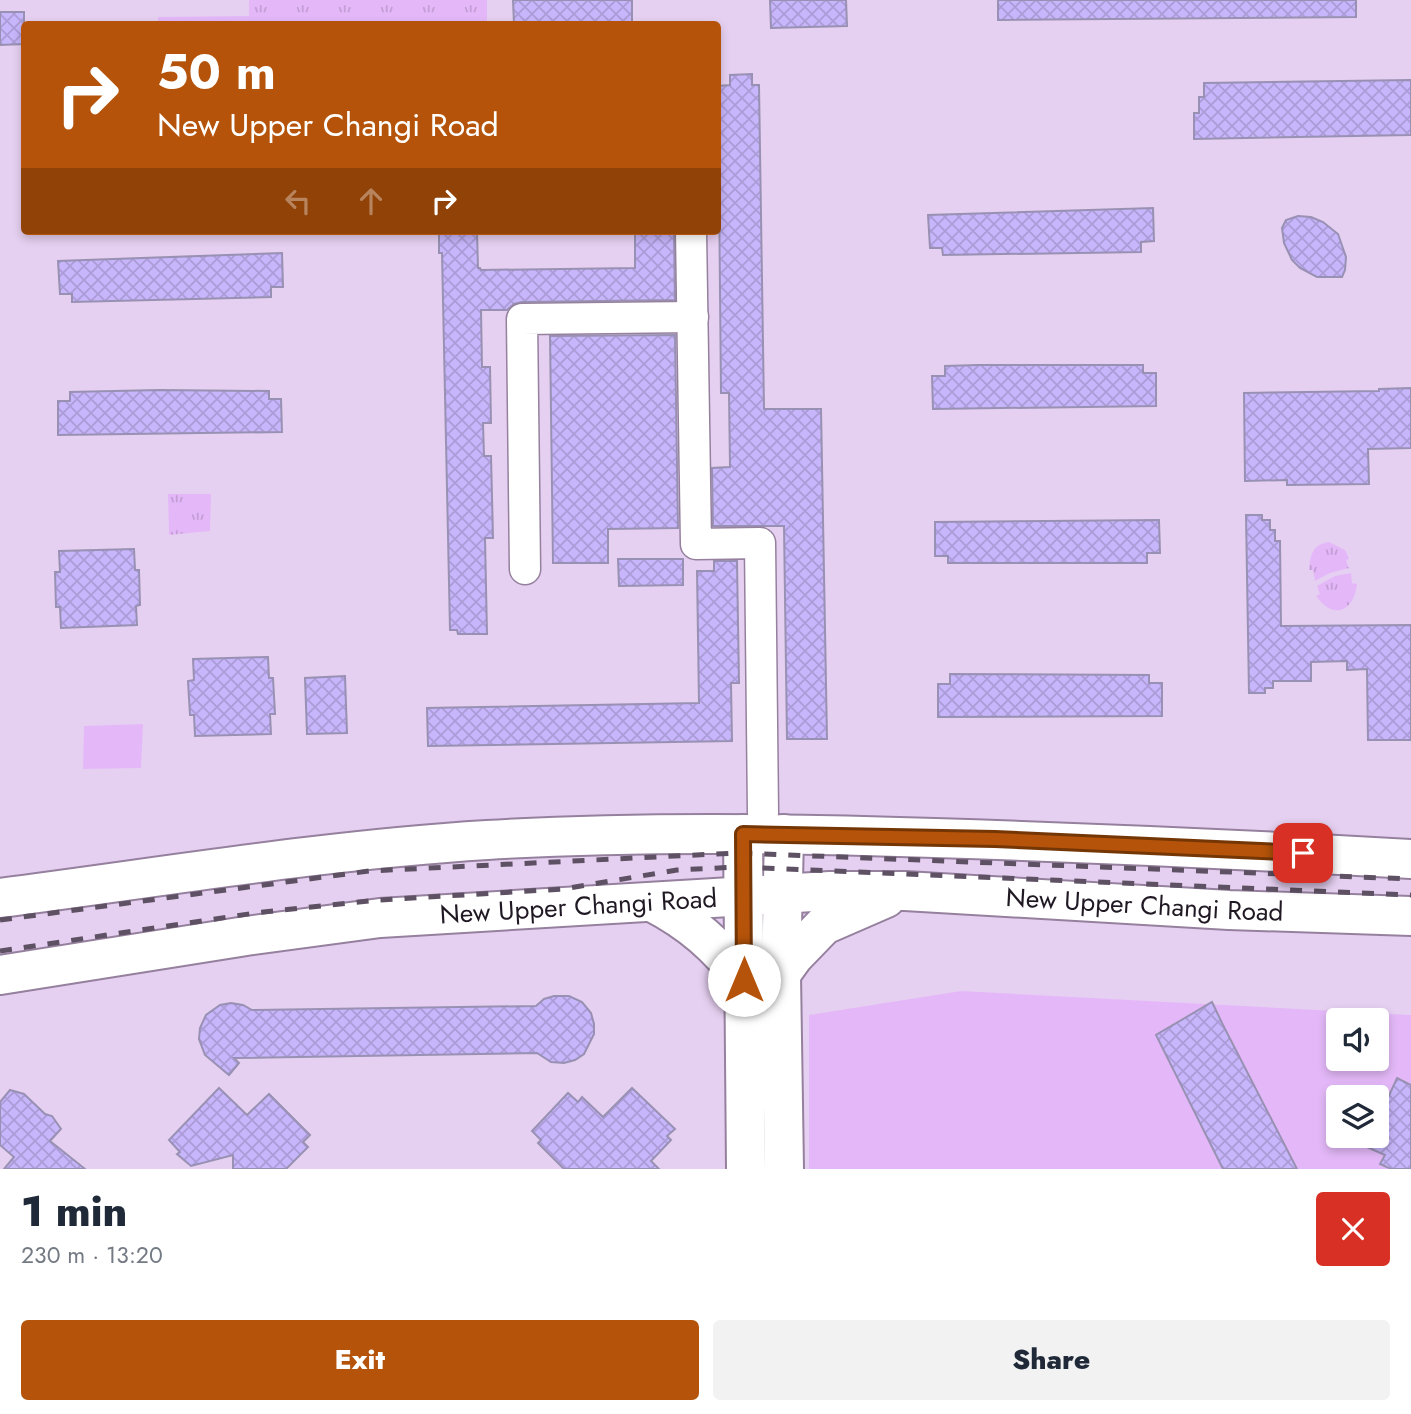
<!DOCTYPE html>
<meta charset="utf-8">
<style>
body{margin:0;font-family:Jost,sans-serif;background:#f2f2f3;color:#1f2937;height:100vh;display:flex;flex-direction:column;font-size:26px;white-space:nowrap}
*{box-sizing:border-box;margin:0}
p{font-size:23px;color:#747a83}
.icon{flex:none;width:38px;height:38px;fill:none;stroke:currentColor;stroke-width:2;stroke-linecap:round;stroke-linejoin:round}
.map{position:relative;height:1169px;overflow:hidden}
.sheet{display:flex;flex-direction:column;background:#fff;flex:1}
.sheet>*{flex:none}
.banner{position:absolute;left:21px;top:21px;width:700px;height:214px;border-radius:7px;box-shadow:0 4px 10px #0003;background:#b45309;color:#fff;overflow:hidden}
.controls{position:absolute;left:1326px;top:1008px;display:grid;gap:14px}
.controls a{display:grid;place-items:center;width:63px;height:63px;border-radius:7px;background:#fff;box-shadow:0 4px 10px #0003;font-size:35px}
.pin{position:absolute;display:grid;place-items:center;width:60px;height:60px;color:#fff;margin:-30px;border-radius:14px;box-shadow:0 4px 10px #0006}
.me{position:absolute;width:77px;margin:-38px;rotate:0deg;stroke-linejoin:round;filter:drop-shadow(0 0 5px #0008)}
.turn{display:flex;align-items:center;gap:24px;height:147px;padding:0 21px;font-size:32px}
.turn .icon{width:91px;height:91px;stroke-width:2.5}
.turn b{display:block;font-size:49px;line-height:60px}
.lanes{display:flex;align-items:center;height:66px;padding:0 21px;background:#0003;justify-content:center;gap:35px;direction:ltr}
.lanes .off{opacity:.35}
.round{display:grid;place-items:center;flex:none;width:74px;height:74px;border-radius:7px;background:#f2f2f3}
.summary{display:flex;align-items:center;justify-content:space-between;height:119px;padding:0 21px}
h1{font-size:42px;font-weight:800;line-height:52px}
.button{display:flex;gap:14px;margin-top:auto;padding:14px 21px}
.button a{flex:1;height:80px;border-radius:7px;background:#b45309;color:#fff;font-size:28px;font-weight:800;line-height:80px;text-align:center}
.button a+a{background:#f2f2f3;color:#1f2937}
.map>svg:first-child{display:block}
</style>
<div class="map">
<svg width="1411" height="1169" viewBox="0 0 1411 1169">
<defs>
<pattern id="grass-tufts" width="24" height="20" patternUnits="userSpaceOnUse" patternTransform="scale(1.75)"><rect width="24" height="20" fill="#e4b8f8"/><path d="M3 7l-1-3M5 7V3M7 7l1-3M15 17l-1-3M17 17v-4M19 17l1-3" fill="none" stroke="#c39dd4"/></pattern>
<pattern id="building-cross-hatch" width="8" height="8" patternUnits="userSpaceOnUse" patternTransform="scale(1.75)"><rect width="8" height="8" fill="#c7b6fb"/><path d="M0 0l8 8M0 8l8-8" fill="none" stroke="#ab9cd7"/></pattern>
</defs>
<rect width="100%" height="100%" fill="#e6d0f1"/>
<g fill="url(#grass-tufts)">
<polygon points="249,0 487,0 487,24 158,24 158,17 249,16"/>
<polygon points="168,494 211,494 210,531 169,535"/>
<path d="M1329,542l16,8 4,8 -3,3 3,7 -19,5 -15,8 -2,-11h-4c1,-15 4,-26 20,-28z"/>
<path d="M1351,573l1,10 5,1c-3,27 -23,37 -41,12l4,-2 -3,-8 18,-10z"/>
</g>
<g fill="#e4b8f8" fill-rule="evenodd">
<polygon points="143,724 141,768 83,769 84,726"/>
<path d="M961,991l450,24v154h-602v-154zM1339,1020h38v39h-38zM1339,1097h38v39h-38z"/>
</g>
<g fill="url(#building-cross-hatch)" stroke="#9991b3" stroke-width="2">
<polygon points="513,0 632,0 632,24 514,24"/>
<polygon points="770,0 846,0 847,26 771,28"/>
<polygon points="998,0 1356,0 1356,17 998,20"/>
<polygon points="0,12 24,12 24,44 0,45"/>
<polygon points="752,74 752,85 759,85 764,409 821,409 827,739 787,739 784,526 713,526 712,468 730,467 729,393 721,393 718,86 730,85 730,75"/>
<polygon points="1411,80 1411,135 1194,139 1194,113 1199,113 1199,97 1204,97 1204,83"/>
<polygon points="1153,208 1154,241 1141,242 1141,252 943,255 942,248 930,248 928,215"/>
<polygon points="1298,216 1311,217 1323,222 1338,234 1346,257 1345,270 1342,277 1317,277 1300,268 1292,260 1284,243 1282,228 1286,220"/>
<polygon points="439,231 477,231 478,268 480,268 481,270 635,268 635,231 674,231 675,300 522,302 514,304 507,310 481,310 482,367 490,367 491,423 483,423 484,456 491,456 493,538 485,538 487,634 458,634 457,630 450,630 442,253 439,253"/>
<polygon points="282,253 283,287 271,287 271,297 72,302 72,294 60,294 58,261"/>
<polygon points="675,335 678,528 608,529 608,563 553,563 550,336"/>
<polygon points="978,365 1143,365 1143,373 1156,373 1156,406 933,409 932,376 945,376 945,366"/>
<polygon points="1411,388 1411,448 1368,449 1369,484 1287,485 1287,480 1245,481 1244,393 1379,391 1379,389"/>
<polygon points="159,390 269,391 269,399 281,399 282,432 58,435 58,401 70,401 70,392"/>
<polygon points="1246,515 1262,515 1262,520 1270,520 1270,530 1275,530 1275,541 1280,541 1281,626 1411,625 1411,740 1368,740 1367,669 1347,670 1347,661 1311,662 1311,681 1273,681 1273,688 1265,688 1265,693 1249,693"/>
<polygon points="1159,520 1160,553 1147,553 1147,563 948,563 948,556 935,556 935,522"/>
<polygon points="134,549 135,570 139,570 140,605 136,606 137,625 61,628 60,607 56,607 55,572 60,572 59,551"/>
<polygon points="618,559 683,559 683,585 619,586"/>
<polygon points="714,561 737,561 739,683 731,683 732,741 428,746 427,708 699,703 697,571 714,571"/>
<polygon points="268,657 269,678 273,678 275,714 270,714 271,734 195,736 194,715 190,715 188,681 194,680 193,659"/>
<polygon points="950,674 1149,675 1149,683 1162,683 1162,716 938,717 938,684 950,684"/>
<polygon points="345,676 347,733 307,734 305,678"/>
<polygon points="554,996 569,996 582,1002 591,1013 594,1024 594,1034 584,1054 575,1060 564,1063 551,1062 537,1053 234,1058 239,1063 229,1075 205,1055 199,1039 200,1028 206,1015 220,1005 231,1003 243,1005 252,1010 536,1006 544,999"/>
<polygon points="1212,1002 1223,1025 1297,1169 1223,1169 1156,1035"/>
<polygon points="1397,1078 1411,1085 1411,1169 1391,1169 1380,1164 1385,1155 1342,1136 1377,1136 1377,1095 1387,1100"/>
<polygon points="219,1088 247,1115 269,1094 310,1135 303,1142 308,1147 286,1169 233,1169 233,1155 191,1166 177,1154 180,1152 169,1140"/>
<polygon points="632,1088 675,1129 667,1136 671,1140 651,1161 659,1169 564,1169 538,1143 541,1140 532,1131 568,1093 578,1102 582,1097 603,1117"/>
<polygon points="10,1090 24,1094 45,1114 52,1116 61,1129 50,1141 85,1169 4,1169 14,1157 0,1145 0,1102"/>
</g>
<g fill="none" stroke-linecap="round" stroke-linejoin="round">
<defs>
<g id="minor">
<polyline points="691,231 696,544 760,543 763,813"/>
<polyline points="525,569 522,319 693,317"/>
</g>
<g id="major">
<polyline points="743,834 746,1169"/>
<path d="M0,898c162,-21 324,-48 487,-58 149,-9 299,-7 448,-2 159,5 317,12 476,21"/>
<path d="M652,902c39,20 66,44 92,78"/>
<polyline points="781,974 794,956 824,925 886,898"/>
<path id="s1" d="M0,975l246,-39 134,-18 450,-27h75l324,19 182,6"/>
<polyline points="784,1169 781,974 784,834"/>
</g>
</defs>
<use href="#minor" stroke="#95809e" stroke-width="33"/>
<use href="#major" stroke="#95809e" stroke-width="42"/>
<use href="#minor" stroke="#fff" stroke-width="30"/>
<use href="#major" stroke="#fff" stroke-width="38"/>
<g stroke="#5e5163" stroke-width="5" stroke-dasharray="12 12" stroke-linecap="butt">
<polyline points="0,920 369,871 737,853 1411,879"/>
<polyline points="0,951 255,913 379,900 563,889 677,870 739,867 1411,895"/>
</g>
</g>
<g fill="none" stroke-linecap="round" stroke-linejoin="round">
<defs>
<polyline id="route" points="744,980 743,834 995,839 1303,853"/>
</defs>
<use href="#route" stroke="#753606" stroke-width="18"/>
<use href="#route" stroke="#b45309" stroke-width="12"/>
</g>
<g text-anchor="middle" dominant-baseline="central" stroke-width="5" stroke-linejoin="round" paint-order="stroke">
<g font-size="26" fill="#201823" stroke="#e6d0f1">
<text stroke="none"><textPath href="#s1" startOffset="1150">New Upper Changi Road</textPath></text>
<text stroke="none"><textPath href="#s1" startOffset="583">New Upper Changi Road</textPath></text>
</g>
</g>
</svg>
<div class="controls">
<a><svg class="icon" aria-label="sound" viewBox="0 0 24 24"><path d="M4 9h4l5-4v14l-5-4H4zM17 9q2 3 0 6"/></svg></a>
<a><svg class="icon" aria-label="layers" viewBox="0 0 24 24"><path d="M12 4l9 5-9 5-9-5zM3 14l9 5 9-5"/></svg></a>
</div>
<div class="pin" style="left:1303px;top:853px;background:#d93025"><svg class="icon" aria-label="arrive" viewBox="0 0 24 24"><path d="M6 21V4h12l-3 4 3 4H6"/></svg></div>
<svg class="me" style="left:744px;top:980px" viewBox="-20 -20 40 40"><circle r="19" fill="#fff"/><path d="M0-13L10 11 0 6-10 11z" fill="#b45309"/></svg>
<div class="banner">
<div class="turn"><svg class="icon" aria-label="right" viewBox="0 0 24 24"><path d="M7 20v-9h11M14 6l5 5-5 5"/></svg><div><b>50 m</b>New Upper Changi Road</div></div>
<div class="lanes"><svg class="icon off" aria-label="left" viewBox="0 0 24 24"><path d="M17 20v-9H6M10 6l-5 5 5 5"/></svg><svg class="icon off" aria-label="ahead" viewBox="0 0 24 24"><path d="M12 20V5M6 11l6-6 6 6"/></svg><svg class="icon" aria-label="right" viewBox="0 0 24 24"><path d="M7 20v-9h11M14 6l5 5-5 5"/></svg></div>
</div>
</div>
<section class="sheet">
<div class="summary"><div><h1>1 min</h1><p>230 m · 13:20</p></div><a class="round" style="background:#d93025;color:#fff"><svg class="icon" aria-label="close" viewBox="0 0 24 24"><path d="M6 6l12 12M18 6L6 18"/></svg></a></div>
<div class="button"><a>Exit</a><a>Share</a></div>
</section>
